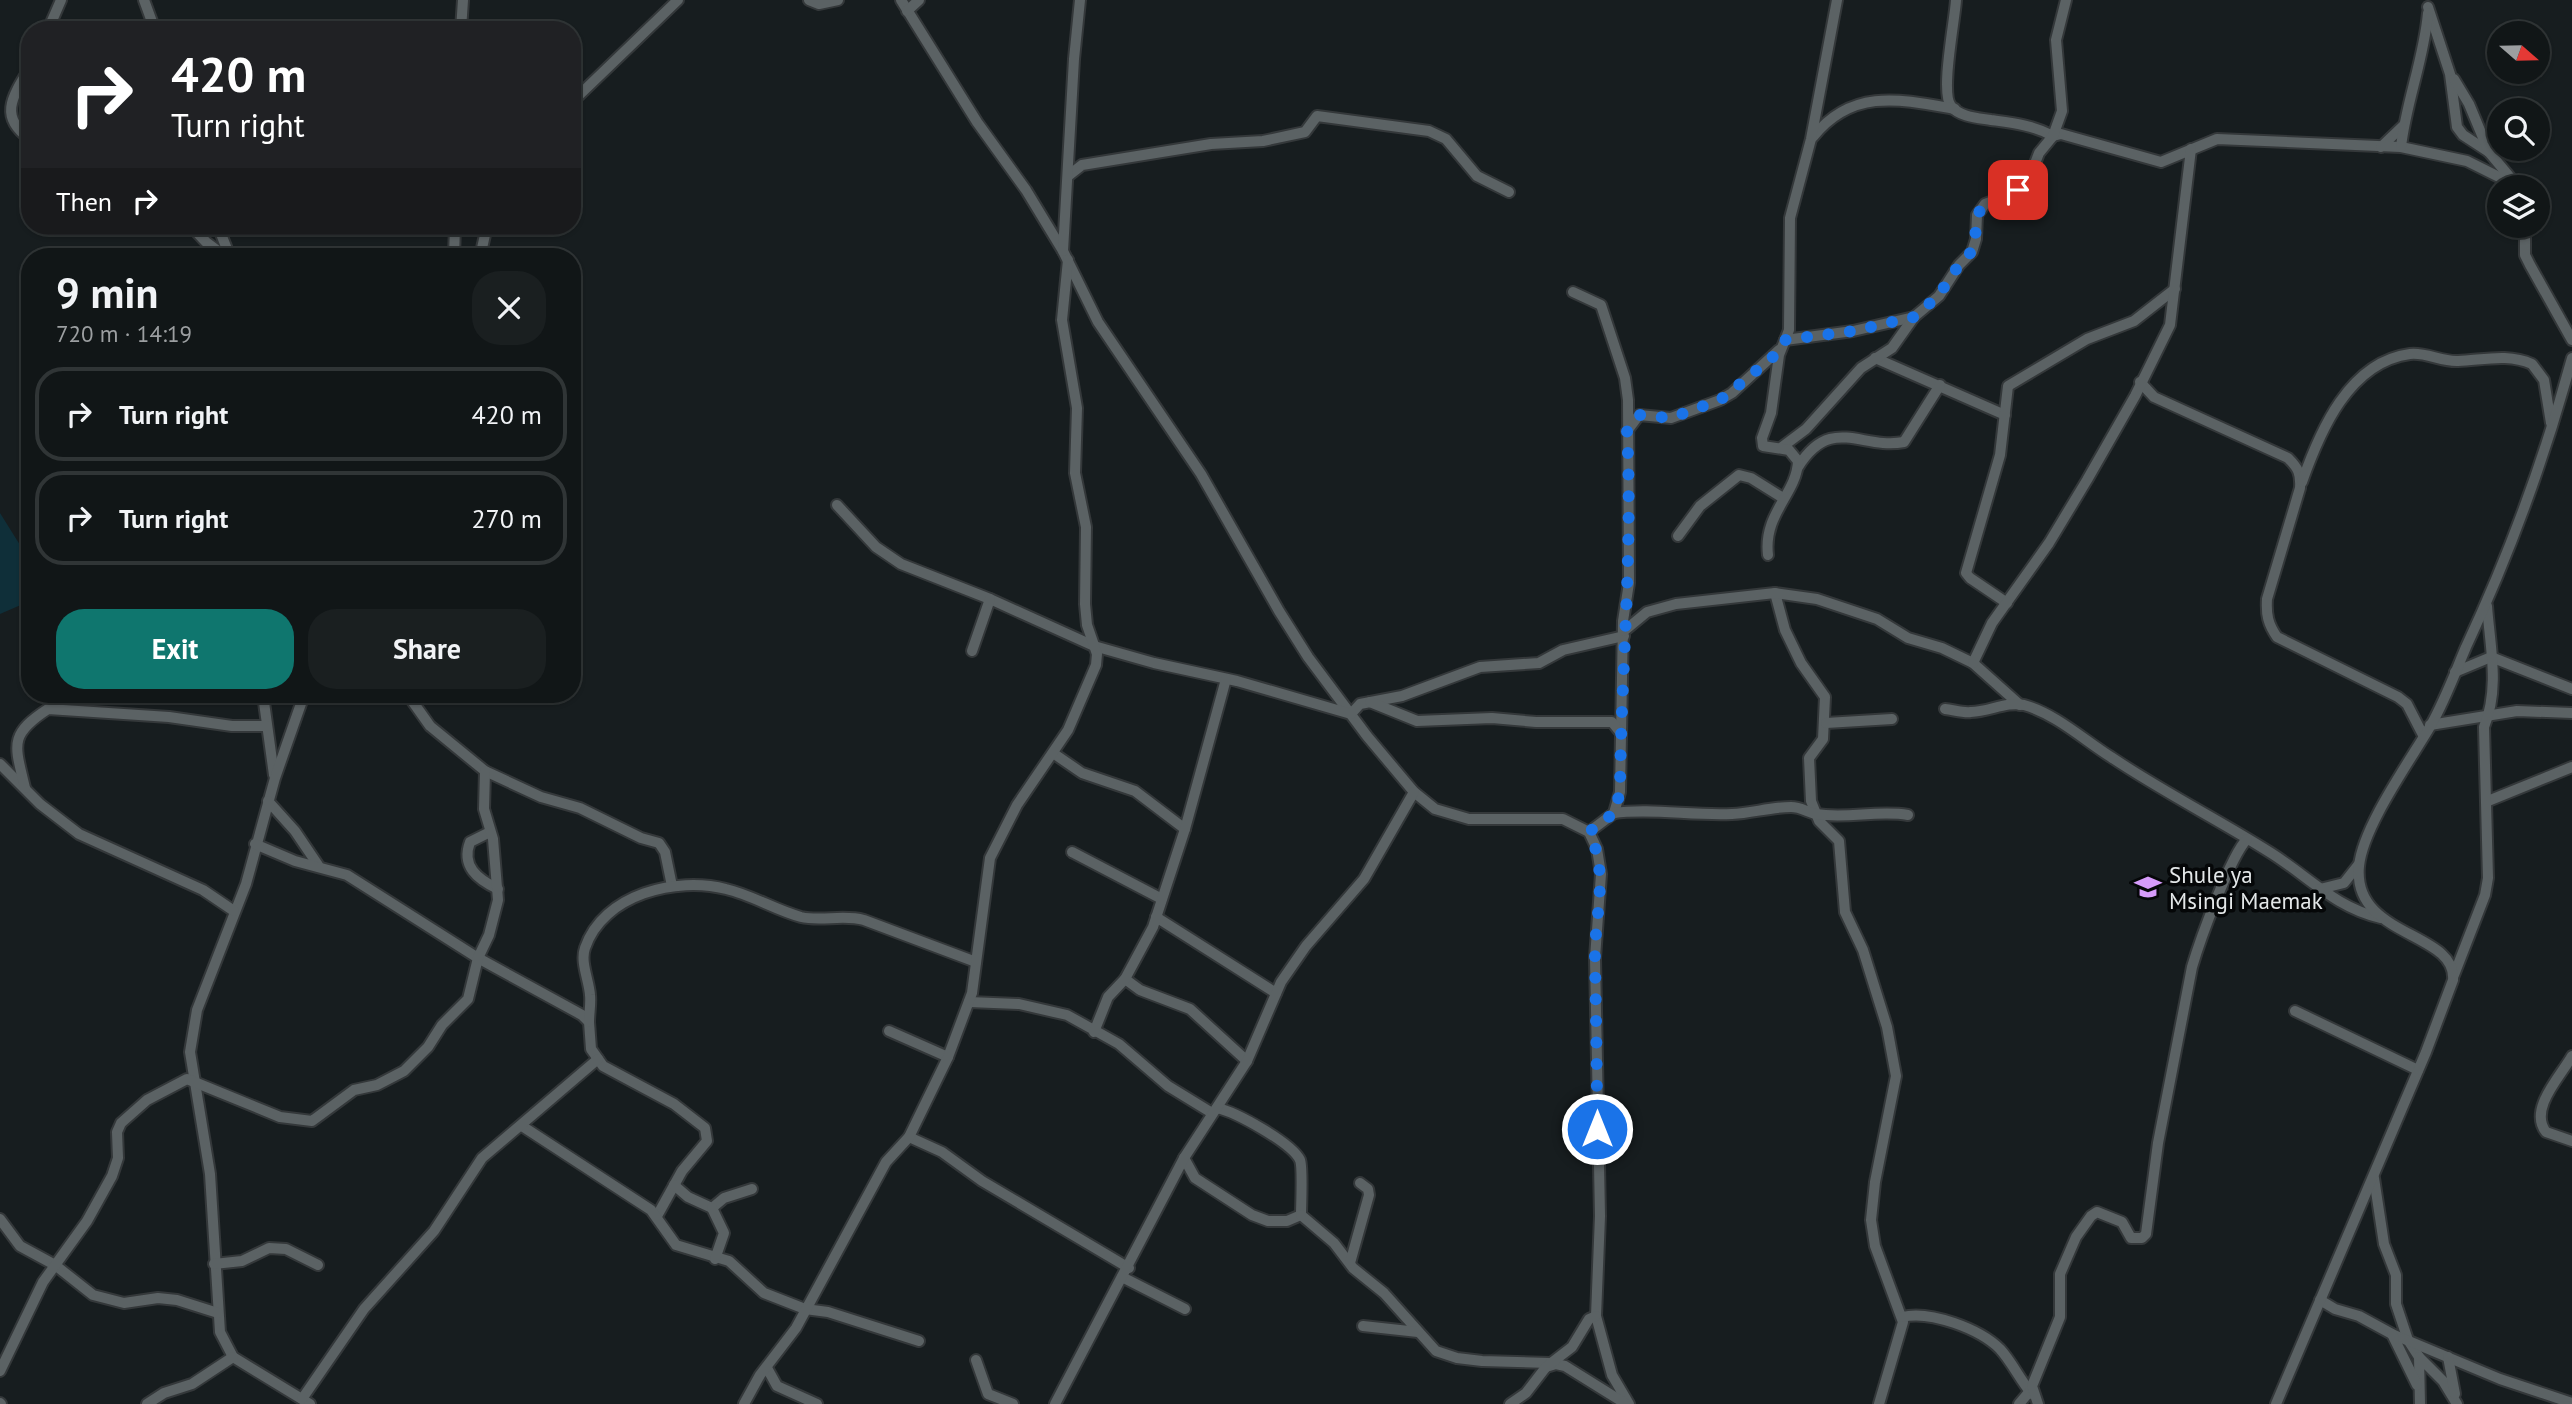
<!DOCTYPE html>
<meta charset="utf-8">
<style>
body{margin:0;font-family:"PT Sans",sans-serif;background:#1a1f20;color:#f1f3f6;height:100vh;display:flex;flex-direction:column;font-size:26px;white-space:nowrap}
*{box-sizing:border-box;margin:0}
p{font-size:23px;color:#9c9fa1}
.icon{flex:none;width:38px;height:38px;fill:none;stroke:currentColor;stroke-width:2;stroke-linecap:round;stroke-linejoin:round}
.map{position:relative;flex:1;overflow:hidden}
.panel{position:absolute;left:21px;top:248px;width:560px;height:455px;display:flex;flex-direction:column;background:#111617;border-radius:28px;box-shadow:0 2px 5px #0004,0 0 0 2px #303536}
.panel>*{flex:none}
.banner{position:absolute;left:21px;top:21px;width:560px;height:214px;border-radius:28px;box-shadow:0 2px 5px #0004,0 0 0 2px #303536;background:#202124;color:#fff;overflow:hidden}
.needle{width:46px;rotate:110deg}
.buttons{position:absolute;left:2487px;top:21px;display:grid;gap:14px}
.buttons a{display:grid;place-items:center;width:63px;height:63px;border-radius:50%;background:#111617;box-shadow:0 2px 5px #0004,0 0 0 2px #303536;font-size:35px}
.pin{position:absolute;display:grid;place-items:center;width:60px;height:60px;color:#fff;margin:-30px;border-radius:14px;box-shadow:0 4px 10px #0006}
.me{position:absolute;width:77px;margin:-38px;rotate:0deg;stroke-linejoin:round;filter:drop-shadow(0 0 5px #0008)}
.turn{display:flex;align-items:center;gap:24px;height:147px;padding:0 35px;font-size:32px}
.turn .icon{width:91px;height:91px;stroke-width:2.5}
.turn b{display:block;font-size:49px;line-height:60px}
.then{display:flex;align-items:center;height:66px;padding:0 35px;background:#0003;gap:14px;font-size:26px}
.round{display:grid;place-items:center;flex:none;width:74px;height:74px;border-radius:28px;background:#1a1f20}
.headline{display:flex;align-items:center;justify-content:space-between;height:119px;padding:0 35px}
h1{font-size:42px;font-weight:600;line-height:52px}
.action{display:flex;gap:14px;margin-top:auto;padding:14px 35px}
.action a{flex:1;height:80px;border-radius:28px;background:#0f766e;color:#fff;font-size:28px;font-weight:600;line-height:80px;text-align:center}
.action a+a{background:#1a1f20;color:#f1f3f6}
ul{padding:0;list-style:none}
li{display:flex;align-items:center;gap:21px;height:94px;margin:0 14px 10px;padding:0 21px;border:4px solid #303536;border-radius:28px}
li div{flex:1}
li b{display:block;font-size:26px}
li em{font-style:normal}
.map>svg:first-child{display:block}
</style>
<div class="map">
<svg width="2572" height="1404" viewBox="0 0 2572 1404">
<rect width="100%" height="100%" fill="#171d1f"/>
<polygon fill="#0f2f39" points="0,513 30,561 30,601 0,614"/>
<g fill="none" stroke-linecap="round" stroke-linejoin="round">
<defs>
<g id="minor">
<polyline points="144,0 155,30"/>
<polyline points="809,0 819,4 838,0"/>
<polyline points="901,0 977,122 1026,190 1063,251 1098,322 1201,474 1279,611 1308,657 1367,736 1414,792 1435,809 1469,819 1563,819 1589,832 1597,849 1601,874 1595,958 1600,1216 1596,1316 1612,1375 1629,1404"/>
<path d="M1956,0c-1,20 -16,93 -5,106 8,11 28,12 40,14 22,3 42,5 62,16l8,-2 100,28 56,-23 184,8 66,14 52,26"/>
<polyline points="2428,7 2450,74 2457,127 2463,135 2489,152 2513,181"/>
<polyline points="907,11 919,0"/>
<polyline points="48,30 61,0"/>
<polyline points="461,30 463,0"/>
<path d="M30,68c-20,31 -30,50 0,71"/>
<polyline points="2454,79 2469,104 2489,152"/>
<polyline points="572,102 678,0"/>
<path d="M1813,137c39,-49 87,-38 142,-28"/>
<polyline points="2381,147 2404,125"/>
<path d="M2401,147c5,-45 23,-88 27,-134"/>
<polyline points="1068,176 1082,165 1211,144 1263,141 1305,132 1317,116 1429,131 1446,139 1477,176 1509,192"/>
<polyline points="191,226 206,242 226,257"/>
<polyline points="218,226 230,257"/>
<polyline points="2525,226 2525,255 2530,265 2572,340"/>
<polyline points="1063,251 1074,59 1080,0"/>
<polyline points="454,257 455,226"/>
<polyline points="480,257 487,226"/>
<polyline points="1573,292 1601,305 1625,378 1628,400 1629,583 1623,621 1620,792 1614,813 1589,832"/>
<polyline points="1785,340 1853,331 1914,317"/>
<polyline points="1875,358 2005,415"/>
<path d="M2140,382l14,15 134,61c10,10 13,15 12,30l-33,111c-1,16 1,25 10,38l121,60 9,7 16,31"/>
<polyline points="1627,431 1639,415 1671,418 1720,400 1732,393 1779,350"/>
<polyline points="1782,447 1806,429 1861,368 1892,348 1914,317 1939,296 1959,265 1972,252 1976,239 1977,215 1985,204 2006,196 2028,182 2039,153 2053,136 2062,111 2056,40 2066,0"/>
<path d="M1798,467c33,-53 63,-17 106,-25l36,-57"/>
<path d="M2302,482c18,-51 47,-120 108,-128 16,-2 32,8 48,7 25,-1 50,-8 74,3l12,16 7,43"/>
<polyline points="837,505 876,547 901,564 990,599 1094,646 1154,663 1237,681 1351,714 1360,704 1402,696 1480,667 1539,663 1563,650 1624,636"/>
<polyline points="1678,536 1700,506 1739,475 1751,478 1783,498"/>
<path d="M1768,555c-5,-42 29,-61 30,-94l-9,-11 -26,-4 -1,-8 9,-25 8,-58 10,-25 1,-112 21,-79 26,-139"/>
<polyline points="1775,593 1785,630 1801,663 1825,697 1823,739 1809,758 1811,801 1819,821 1839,841 1845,912 1863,950 1887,1027 1896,1076 1875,1182 1871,1220 1875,1246 1903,1322 1879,1404"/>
<polyline points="2007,603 1970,578 1966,573 2000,455 2008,386 2087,339 2134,321 2175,289"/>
<polyline points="1624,631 1647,612 1676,604 1775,593 1817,599 1877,619 1908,638 1942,648 1973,663 2020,705"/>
<polyline points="972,651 990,599"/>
<polyline points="1973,663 1992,623 2049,543 2087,480 2135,396 2170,325 2191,149"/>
<polyline points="2455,672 2491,657 2572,689"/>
<polyline points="263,695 274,775"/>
<polyline points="304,695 275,778 246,884 197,1010 190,1052 210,1174 220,1332 233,1357 310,1404"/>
<polyline points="408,695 430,726 485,771 541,797 580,808 641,838 659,843 665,852 672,886"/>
<polyline points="1370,702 1417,721 1492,718 1536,722 1612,722 1620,732"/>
<path d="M1945,709c9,1 18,4 26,3 18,0 35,-11 53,-7 32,9 60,35 87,52 52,35 108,63 160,96 38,24 65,55 110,65"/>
<polyline points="1826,723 1892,719"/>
<polyline points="2430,725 2517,711 2572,713"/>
<polyline points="1053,753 1082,773 1135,791 1185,829"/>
<polyline points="0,764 40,804 79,834 203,890 234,911"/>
<path d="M25,788c-10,-43 -17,-53 23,-79l121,8 63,9h35"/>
<polyline points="268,801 295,831 318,865"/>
<polyline points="2488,801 2572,767"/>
<path d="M1614,813c38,-5 79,3 118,1 20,-1 39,-7 59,-7 10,0 16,5 25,7 30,5 62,-4 92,1"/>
<path d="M490,832l-20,10c-9,24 7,37 28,47"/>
<polyline points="255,844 295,861 347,875 478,958 582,1015 589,1022 591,1049 603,1066 674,1104 705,1128 707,1141 682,1171 657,1216"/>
<polyline points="1072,852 1160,898"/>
<polyline points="2320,889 2344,883 2359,864"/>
<polyline points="1156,917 1276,993"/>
<path d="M2454,975l31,-80 3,-17 -4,-151c16,-39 6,-80 3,-121"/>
<polyline points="1125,979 1140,990 1190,1009 1247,1061"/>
<polyline points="969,1002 1019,1004 1067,1015 1119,1044 1168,1086 1212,1113"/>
<polyline points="2295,1011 2418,1070"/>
<path d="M589,1022c0,-9 2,-18 1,-27 -1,-15 -10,-33 -5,-47 18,-54 92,-72 141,-59 26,6 49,21 75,28 21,5 41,-3 63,3l112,42"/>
<polyline points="889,1031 948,1057"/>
<polyline points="1094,1032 1108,997 1125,979 1153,927 1185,829 1226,679"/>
<path d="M2572,1056c-11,20 -44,53 -26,76l26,9"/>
<path d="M1217,1108c19,4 75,35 83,52 3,7 1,45 1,55"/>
<polyline points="522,1126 651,1210 676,1245 729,1261 764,1293 805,1309 828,1312 919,1341"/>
<polyline points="909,1137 942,1152 982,1181 1129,1268"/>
<polyline points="1184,1158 1195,1178 1252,1215 1268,1221 1287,1221 1301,1215"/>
<polyline points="2374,1178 2384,1244 2396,1275 2396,1304 2408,1340 2419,1357 2420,1404"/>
<polyline points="674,1185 688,1197 712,1208 724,1198 752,1189"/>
<polyline points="712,1208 724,1233 715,1259"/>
<polyline points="1301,1215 1334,1243 1353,1268 1384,1293 1436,1351 1457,1358 1482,1361 1550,1363"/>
<polyline points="0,1219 20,1246 55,1265 93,1295 124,1303 158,1298 177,1300 218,1313"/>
<polyline points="1350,1263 1369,1195 1368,1189 1360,1183"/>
<polyline points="214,1264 242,1261 269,1248 286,1249 318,1265"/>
<polyline points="1122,1277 1185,1309"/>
<polyline points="2320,1300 2335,1309 2359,1316 2392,1334 2500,1379 2572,1403"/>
<path d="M1902,1317c28,-7 78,12 98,32 12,13 20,31 32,45"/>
<polyline points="1363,1326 1418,1332"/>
<polyline points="2392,1334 2417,1385"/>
<polyline points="2419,1357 2443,1381 2457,1404"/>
<polyline points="2448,1357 2455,1394"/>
<polyline points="976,1360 988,1394 1013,1404"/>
<polyline points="1546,1367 1556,1364 1565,1366 1626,1404"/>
<polyline points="767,1368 777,1386 817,1404"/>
<polyline points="0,1371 43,1282 87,1221 112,1176 118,1158 117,1132 121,1123 147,1100 187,1079 280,1117 312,1121 354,1090 377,1085 404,1071 428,1047 442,1025 468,999 478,958 489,935 498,900 493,839 484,809 485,771"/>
<polyline points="302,1399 364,1309 434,1231 482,1158 598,1059"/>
<polyline points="0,1403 1,1404"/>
<polyline points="147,1404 164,1393 192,1384 233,1357"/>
<polyline points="744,1404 760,1375 796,1328 886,1162 909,1137 948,1057 972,993 990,858 1017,805 1068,730 1096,665 1097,654 1087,625 1085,604 1086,527 1075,473 1077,408 1062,320 1068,260"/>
<polyline points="1055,1404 1184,1158 1247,1061 1281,982 1306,946 1364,879 1414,792"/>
<polyline points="1510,1404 1526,1393 1546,1367 1572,1347 1589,1319 1596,1316"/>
<polyline points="2019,1404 2030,1391"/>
<path d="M2038,1404l-6,-18 28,-69v-43l16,-37 15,-21 6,-4 25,10 9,16h11l4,-4 12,-91 34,-176c8,-27 38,-110 55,-128"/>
<path d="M2276,1404l150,-352 27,-72c4,-49 -101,-42 -94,-114 4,-40 51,-105 72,-141 14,-25 24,-52 35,-78 45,-96 78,-186 106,-289"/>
</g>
</defs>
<use href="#minor" stroke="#34383a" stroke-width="14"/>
<use href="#minor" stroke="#5b6264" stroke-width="10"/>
</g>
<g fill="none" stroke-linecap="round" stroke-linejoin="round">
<path stroke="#1a73e8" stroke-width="12" stroke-dasharray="0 21.6" d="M1597,1129c0,-57 -1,-113 -2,-169 -1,-45 15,-85 -6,-128l25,-19 6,-21c1,-121 13,-240 7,-361l12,-16 32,3 49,-18 52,-42 13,-18 68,-9 61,-14 24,-21 21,-31 13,-14 8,-42 10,-9 28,-10"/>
</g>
<defs>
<symbol id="school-bare" viewBox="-9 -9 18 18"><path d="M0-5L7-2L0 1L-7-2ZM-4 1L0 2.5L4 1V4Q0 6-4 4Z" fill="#d69bfa" stroke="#050708" stroke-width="2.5" paint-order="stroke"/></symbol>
</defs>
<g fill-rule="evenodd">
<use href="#school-bare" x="2129" y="868" width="38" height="38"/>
</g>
<g text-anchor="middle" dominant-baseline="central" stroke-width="7" stroke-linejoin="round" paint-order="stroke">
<g font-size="23" fill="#e3e7e8" stroke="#050708" text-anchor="start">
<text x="2169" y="874">Shule ya<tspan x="2169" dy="26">Msingi Maemak</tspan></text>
</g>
</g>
</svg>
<div class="buttons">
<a><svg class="needle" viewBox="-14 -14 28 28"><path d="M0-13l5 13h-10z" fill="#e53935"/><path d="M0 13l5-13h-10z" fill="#9c9fa1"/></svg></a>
<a><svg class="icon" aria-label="search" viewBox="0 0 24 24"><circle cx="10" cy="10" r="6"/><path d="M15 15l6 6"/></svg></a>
<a><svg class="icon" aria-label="layers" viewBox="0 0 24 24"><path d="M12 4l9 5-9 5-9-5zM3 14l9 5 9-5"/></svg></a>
</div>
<div class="pin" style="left:2018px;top:190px;background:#d93025"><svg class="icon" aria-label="arrive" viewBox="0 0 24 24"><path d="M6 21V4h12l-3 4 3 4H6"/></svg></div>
<svg class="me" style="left:1597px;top:1129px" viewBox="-20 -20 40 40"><circle r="17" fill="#1a73e8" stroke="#fff" stroke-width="3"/><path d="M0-11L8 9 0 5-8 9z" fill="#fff"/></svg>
<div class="banner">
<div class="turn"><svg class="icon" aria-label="right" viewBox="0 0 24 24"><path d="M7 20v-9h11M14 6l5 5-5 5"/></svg><div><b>420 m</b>Turn right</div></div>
<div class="then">Then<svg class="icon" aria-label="right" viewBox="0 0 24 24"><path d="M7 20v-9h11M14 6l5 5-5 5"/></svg></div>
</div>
<section class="panel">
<div class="headline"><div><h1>9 min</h1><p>720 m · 14:19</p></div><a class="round"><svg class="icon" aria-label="close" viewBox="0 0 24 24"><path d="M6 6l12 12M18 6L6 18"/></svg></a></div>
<ul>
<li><svg class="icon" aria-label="right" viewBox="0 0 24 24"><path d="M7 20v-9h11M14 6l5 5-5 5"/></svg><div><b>Turn right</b></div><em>420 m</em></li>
<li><svg class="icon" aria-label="right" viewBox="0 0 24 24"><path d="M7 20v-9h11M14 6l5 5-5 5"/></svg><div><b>Turn right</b></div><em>270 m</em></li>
</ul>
<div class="action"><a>Exit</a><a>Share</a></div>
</section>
</div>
